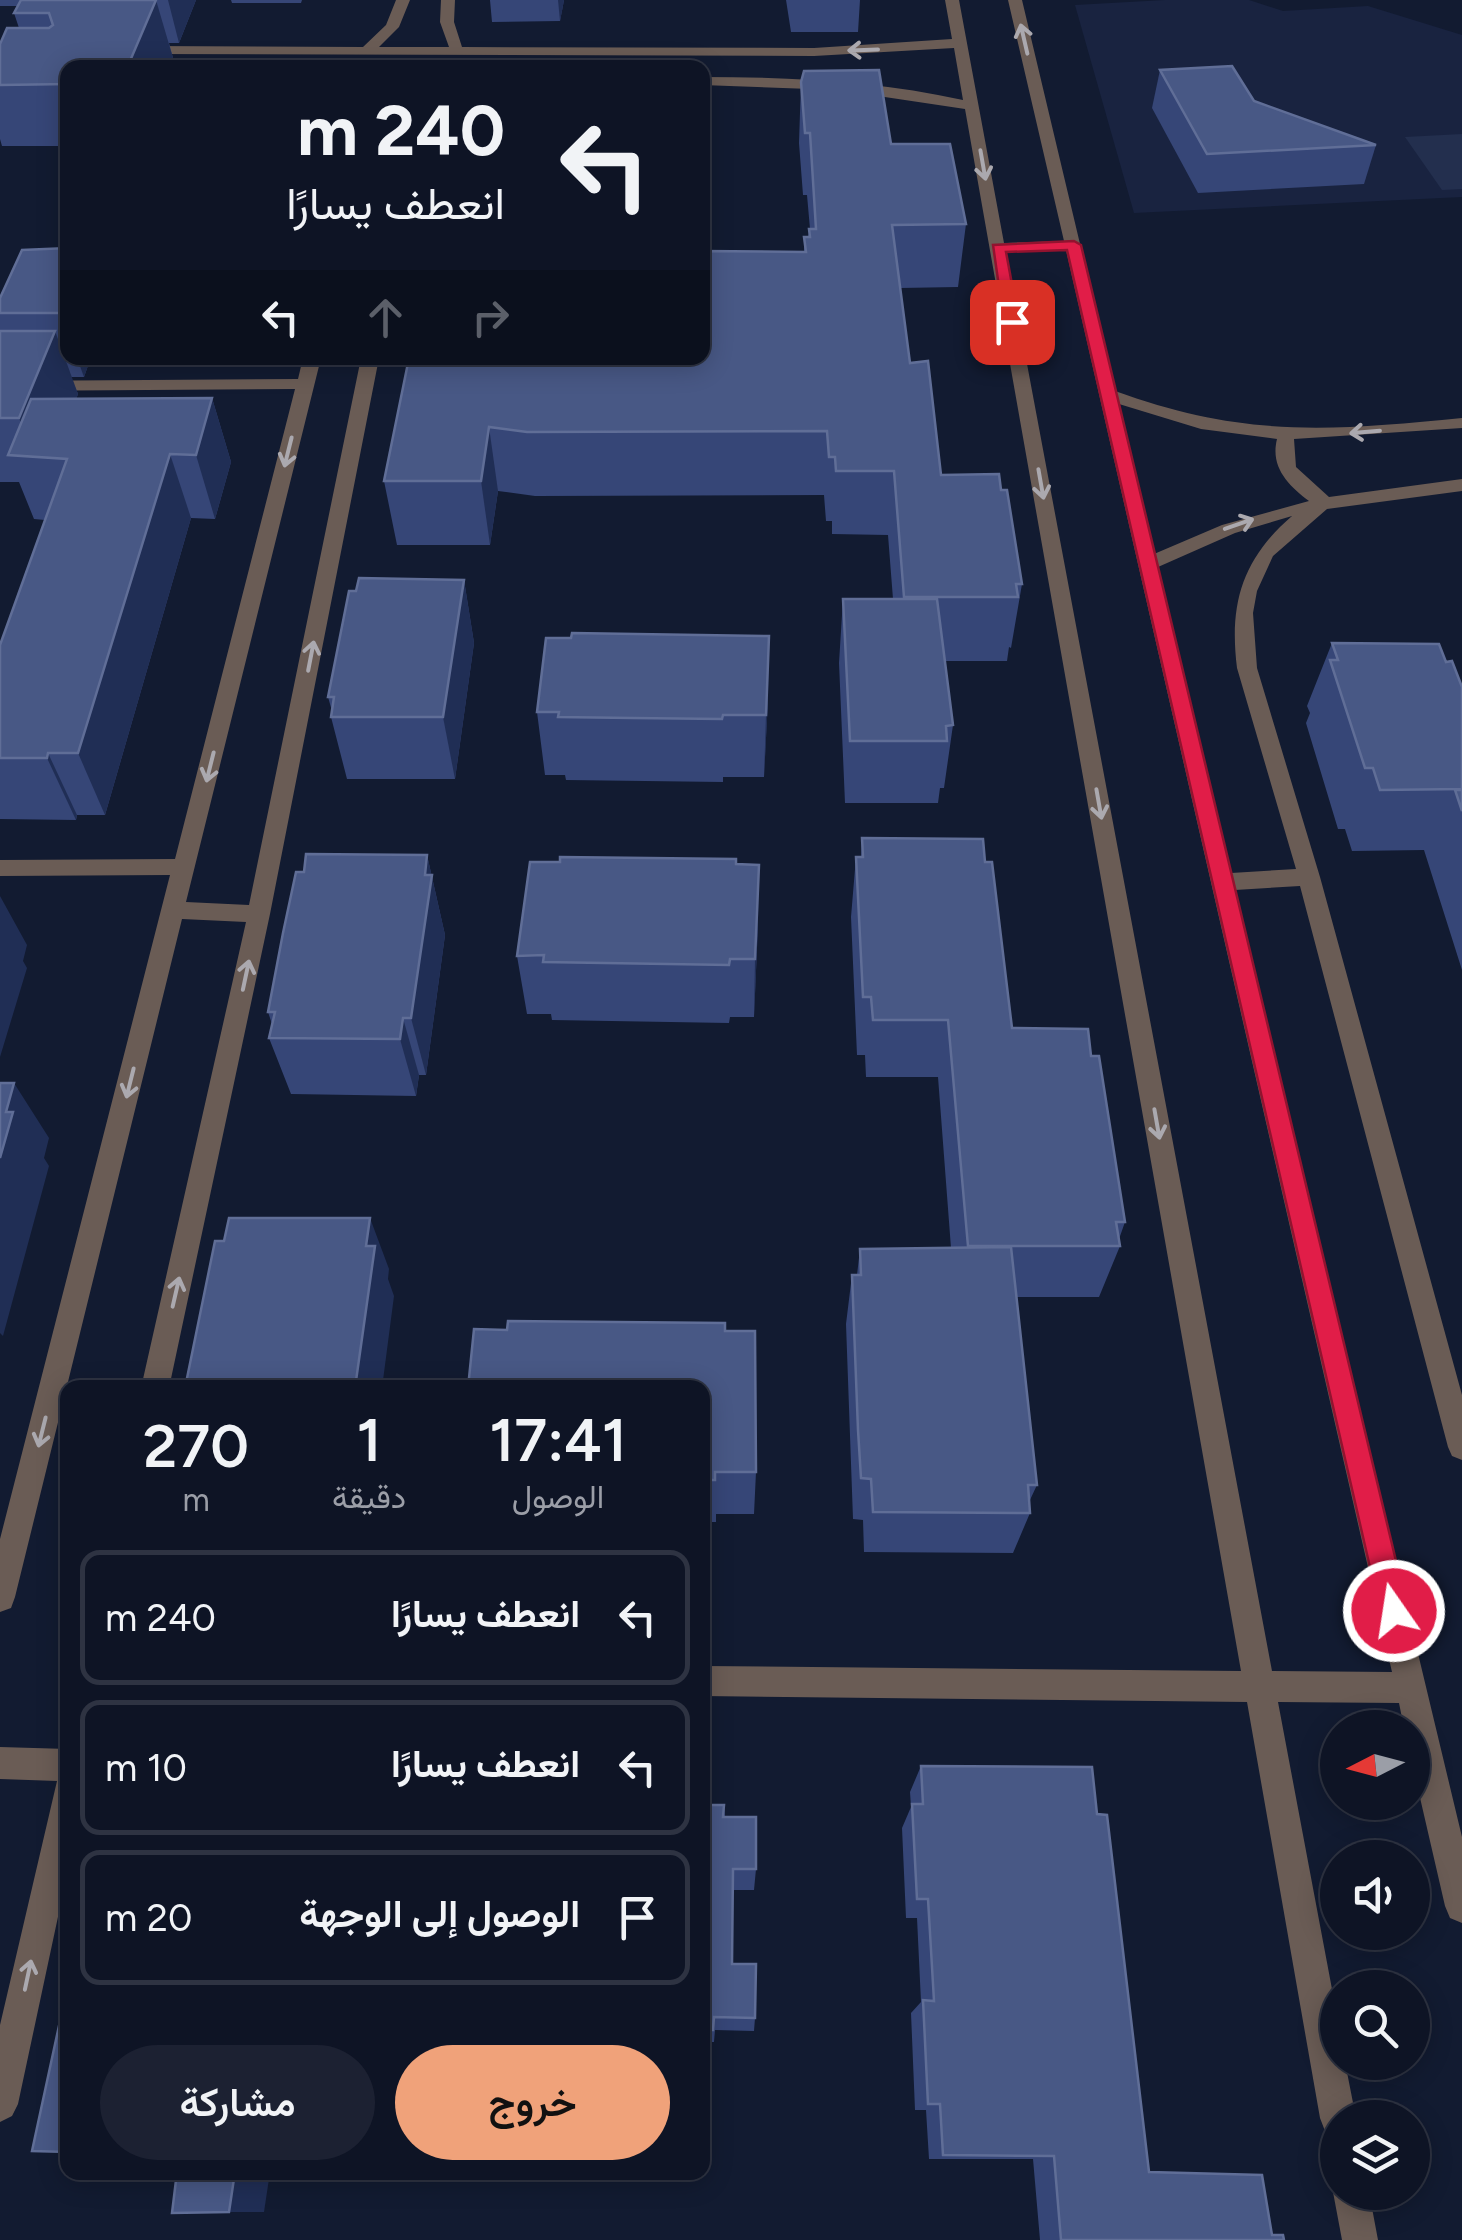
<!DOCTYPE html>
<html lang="ar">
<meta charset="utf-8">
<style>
body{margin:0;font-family:Figtree,Vazirmatn,sans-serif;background:#1c2132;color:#f1f3f6;direction:rtl;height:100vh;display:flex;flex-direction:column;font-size:38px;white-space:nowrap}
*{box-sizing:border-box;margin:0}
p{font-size:32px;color:#9b9ea7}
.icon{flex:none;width:55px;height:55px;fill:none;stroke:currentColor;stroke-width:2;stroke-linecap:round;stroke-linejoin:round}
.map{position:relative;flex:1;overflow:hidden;direction:ltr}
.side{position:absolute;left:60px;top:1380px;width:650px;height:800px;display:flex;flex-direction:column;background:#0e1425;border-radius:20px;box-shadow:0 5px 25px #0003,0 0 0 2px #2e3342;direction:rtl}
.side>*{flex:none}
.top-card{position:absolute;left:60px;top:60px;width:650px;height:305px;border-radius:20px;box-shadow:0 5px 25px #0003,0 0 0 2px #2e3342;direction:rtl;background:#0e1425;color:#f1f3f6;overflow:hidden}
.needle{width:65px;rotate:264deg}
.controls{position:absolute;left:1320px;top:1710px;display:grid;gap:20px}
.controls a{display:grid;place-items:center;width:110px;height:110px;border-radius:50%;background:#0e1425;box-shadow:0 5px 25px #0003,0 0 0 2px #2e3342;font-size:50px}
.pin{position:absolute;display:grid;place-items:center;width:85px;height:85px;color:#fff;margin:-42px;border-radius:20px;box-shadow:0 5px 15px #0006}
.me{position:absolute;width:110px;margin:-55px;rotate:347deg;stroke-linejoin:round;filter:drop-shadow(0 0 8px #0008)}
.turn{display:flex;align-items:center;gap:35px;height:210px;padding:0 40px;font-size:45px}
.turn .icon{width:130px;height:130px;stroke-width:2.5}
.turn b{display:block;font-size:70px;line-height:85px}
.lanes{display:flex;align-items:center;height:95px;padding:0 40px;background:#0003;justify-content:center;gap:50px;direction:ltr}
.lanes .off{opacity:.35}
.eta{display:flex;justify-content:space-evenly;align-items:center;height:170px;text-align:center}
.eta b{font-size:60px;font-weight:600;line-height:70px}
.button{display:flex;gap:20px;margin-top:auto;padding:20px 40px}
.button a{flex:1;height:115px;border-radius:60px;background:#f0a27a;color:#111;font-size:40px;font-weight:600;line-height:115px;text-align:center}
.button a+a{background:#1c2132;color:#f1f3f6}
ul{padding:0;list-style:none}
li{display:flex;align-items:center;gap:30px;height:135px;margin:0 20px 15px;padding:0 20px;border:5px solid #2e3342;border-radius:20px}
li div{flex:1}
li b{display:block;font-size:38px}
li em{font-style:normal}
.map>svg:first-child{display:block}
</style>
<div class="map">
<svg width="1462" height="2240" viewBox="0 0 1462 2240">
<rect width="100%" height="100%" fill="#121b31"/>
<polygon fill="#192340" points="1165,0 1249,0 1283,11 1368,6 1462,35 1462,197 1134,213 1075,5"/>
<polygon fill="#232f4e" points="1462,134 1462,189 1442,190 1405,137"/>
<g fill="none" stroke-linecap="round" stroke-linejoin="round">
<g fill="#6a5c55" fill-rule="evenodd">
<path d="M396,0h14l-11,27 -20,20h70l-9,-25 1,-22h14l-1,22 8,25 352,1 138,-9 -7,-39h14l45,243 60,-2 -56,-241h14l93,391c129,47 214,40 347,27v10l-168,11 2,28 33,30 133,-18v12l-135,18 -54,47 -16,35 -4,22 4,55 63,209 142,518v65l-10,-4 -4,-9 -148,-561 -65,4 227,947v86l-12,-5 -5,-12 -33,-143v-35h-8l-5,-25 -121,-1 60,319v41h7l11,56h-18v18l-13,-5 -5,-13 -73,-416 -545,-6v-30l539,5 -276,-1562 -127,-19 -136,-5v-8c88,0 175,4 261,23l-9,-52 -140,8 -674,-2 -7,-4 7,-4 223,1 23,-22zM1066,250l326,1422 -120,-1 -266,-1419zM1119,404l82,25 76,10c-7,28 11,46 32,62l-87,24 -68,29zM1292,516c-50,43 -63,88 -55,152l59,201 -65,4 -73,-306 77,-34z"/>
<polygon points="303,358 321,358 186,902 249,905 361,358 379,358 270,914 169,1388 141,1388 246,922 182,919 15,1597 11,1608 0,1612 0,1539 170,875 0,876 0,860 175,859 295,389 0,391 0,381 298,379"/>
<polygon points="0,1747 68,1749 68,1870 18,2104 12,2116 0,2122 0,2025 57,1781 0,1779"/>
<polygon points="1338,2181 1338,2192 1369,2192 1378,2240 1342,2240 1333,2192"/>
</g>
</g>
<g fill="#364677">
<polygon points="0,0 21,0 18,6 0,6"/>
<polygon points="21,0 196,0 179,43 169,43 173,58 68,68 68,146 2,146 0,139 0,44 19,28 14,13"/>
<polygon points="231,0 302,0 301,3 232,3"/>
<polygon points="490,0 564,0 560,21 492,22"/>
<polygon points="786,0 860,0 858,32 791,32"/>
<polygon points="1160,70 1254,101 1376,145 1364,184 1198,193 1152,108"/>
<polygon points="801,82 891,144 966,224 958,287 900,288 910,363 941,475 1001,490 1022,584 1011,648 1009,647 1007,661 945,661 953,725 944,788 940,788 938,803 845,803 839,663 843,599 893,599 888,535 832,534 832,521 826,521 824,495 535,496 498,491 490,545 397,545 384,481 804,252 804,237 808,237 810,229 807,195 803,195 799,143"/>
<polygon points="68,248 68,358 190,358 190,359 90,360 84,377 71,377 78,394 76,399 212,398 231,462 215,519 191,518 105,815 77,815 76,820 0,819 0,645 45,520 34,519 19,482 0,482 0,298"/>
<polygon points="464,580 474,643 455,779 347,779 331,717 332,711 328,697"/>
<polygon points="1332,643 1446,662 1462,687 1462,970 1424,850 1352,851 1345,829 1338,829 1306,723 1310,713 1307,706"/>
<polygon points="768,699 764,777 723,777 723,782 566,780 565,775 545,775 537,712"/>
<polygon points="862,838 985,862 1012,1028 1091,1056 1125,1222 1119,1239 1120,1246 1099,1297 1017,1297 1037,1485 1029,1502 1030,1513 1013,1553 864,1552 863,1520 853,1519 846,1324 852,1275 857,1275 860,1249 951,1248 938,1077 866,1077 865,1055 857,1055 851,917 856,857 861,857"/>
<polygon points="427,855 445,935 426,1075 419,1075 416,1096 291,1094 269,1038 272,1024 268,1012 304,872"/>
<polygon points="736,864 758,925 754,1017 730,1017 729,1023 552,1020 551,1014 527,1014 517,956"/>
<polygon points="725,1331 756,1472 754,1514 716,1514 716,1522 702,1522 702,1388"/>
<polygon points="921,1766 1097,1814 1149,2172 1284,2240 1040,2240 1033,2159 929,2159 926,2110 915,2110 911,2013 921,2002 917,1918 906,1918 902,1828 911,1807 910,1792"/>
<polygon points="702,1805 724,1805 725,1817 756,1869 754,1890 733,1890 733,1964 755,2018 754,2031 715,2030 714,2042 702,2042"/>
</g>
<g fill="#202e55">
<polygon points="156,0 173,58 169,68 127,68"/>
<polygon points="168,0 196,0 179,43"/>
<polygon points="558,0 564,0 560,21"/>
<polygon points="68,299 68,330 62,313"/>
<polygon points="55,331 78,394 54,458 34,457 19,418"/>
<polygon points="77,358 90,358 90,360 84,377"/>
<polygon points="212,398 231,462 215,519 196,455"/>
<polygon points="489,427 498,491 490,545 481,481"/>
<polygon points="170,454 191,518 105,815 78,753"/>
<polygon points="464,580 474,643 455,779 443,717"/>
<polygon points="769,636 768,699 764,777 766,715"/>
<polygon points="48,753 77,815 76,820 47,758"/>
<polygon points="427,855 445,935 426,1075 411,1018"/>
<polygon points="759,865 758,925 754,1017 755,959"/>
<polygon points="0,896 27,945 23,961 27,968 0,1057"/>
<polygon points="403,1018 419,1075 416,1096 400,1039"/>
<polygon points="14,1083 49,1138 44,1158 49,1166 3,1336 0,1333 0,1158 6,1112"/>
<polygon points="370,1218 389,1269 388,1279 394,1296 382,1388 355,1388 366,1246"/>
<polygon points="235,2172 270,2172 264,2212 229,2212"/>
</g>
<g fill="#485885" stroke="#606e97" stroke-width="2.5">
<polygon points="21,0 156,0 127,68 68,68 68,84 0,85 0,44 7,28 49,28 53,25 49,13 14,13"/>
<polygon points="1232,66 1254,101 1376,145 1207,154 1160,70"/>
<polygon points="879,70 891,144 950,144 966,224 892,225 910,363 928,361 941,475 999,474 1001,490 1007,490 1022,584 1016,584 1018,597 904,597 894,471 836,471 835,457 829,457 827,431 527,432 489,427 481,481 384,481 409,358 702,358 702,251 806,252 804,237 810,237 809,229 816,229 810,133 805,133 801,82 804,71"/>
<polygon points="68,248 68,299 62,313 0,313 0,298 22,250"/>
<polygon points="0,331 55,331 19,418 0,418"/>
<polygon points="212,398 196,455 170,454 78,753 48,753 47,758 0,758 0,645 67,459 8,455 31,399"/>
<polygon points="359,578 464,580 443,717 331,717 334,697 328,697 349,591 356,591"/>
<polygon points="843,599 937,599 953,725 946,726 947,741 850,741"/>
<polygon points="572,633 769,636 766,715 723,715 722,719 632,718 558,717 559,712 537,712 546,638 571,638"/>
<polygon points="1332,643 1439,644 1446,662 1452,661 1462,687 1462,789 1380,790 1373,768 1365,768 1330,660 1338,660"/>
<polygon points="1455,790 1462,790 1462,811"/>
<polygon points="862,838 983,839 985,862 992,862 1012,1028 1088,1029 1091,1056 1099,1056 1125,1222 1116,1222 1120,1246 968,1246 948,1020 873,1020 871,997 863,997 856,857 863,857"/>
<polygon points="306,854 427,855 425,875 432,875 411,1018 403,1018 400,1039 269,1038 275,1012 268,1012 283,933 296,872 304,872"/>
<polygon points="560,857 736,859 736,864 759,865 755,959 730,959 729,965 543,962 544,955 517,956 530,862 560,862"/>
<polygon points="0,1083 14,1083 6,1112 13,1112 0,1158"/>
<polygon points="229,1218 370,1218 366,1246 375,1246 355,1388 185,1388 215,1241 224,1241"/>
<polygon points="1011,1247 1037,1485 1028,1485 1030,1513 873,1512 871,1479 861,1478 858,1430 852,1275 861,1275 860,1249"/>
<polygon points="508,1321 725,1323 725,1331 755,1331 756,1472 715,1472 715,1480 702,1480 702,1388 468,1388 474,1329 507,1330"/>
<polygon points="921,1766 1092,1767 1097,1814 1107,1815 1149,2172 1262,2175 1272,2235 1283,2235 1284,2240 1061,2240 1054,2156 943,2155 940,2104 928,2104 923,2000 934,2001 928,1899 917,1899 912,1804 923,1804"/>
<polygon points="702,1805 724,1805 723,1817 756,1817 756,1869 733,1869 732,1964 756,1964 755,2018 714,2017 713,2030 702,2030"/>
<polygon points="68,1984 68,2152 32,2151"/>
<polygon points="177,2172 235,2172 229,2212 172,2213"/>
</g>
<defs><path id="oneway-shaft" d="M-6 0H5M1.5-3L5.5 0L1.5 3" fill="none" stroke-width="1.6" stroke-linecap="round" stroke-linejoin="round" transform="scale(2.5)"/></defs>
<g stroke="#aba9af">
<use href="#oneway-shaft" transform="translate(1024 39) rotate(-103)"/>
<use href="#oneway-shaft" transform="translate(863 50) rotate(178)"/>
<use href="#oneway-shaft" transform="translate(983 165) rotate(80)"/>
<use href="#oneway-shaft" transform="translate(1365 432) rotate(175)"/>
<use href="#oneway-shaft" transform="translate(288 452) rotate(104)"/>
<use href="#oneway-shaft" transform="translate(1041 484) rotate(80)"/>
<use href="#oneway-shaft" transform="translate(1239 524) rotate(-19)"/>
<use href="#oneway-shaft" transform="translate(311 656) rotate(-79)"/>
<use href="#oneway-shaft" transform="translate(210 767) rotate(104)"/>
<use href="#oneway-shaft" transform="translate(1099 804) rotate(80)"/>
<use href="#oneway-shaft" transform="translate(246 975) rotate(-78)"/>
<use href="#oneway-shaft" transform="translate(130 1083) rotate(104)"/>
<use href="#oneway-shaft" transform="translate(1157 1124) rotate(80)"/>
<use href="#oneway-shaft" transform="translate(176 1292) rotate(-77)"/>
<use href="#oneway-shaft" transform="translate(42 1432) rotate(104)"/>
<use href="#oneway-shaft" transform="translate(28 1975) rotate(-78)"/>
</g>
<polygon fill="#e11d48" stroke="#92132f" stroke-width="2.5" points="1074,241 1081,245 1408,1611 1404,1621 1394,1625 1384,1621 1380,1611 1067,250 1006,252 1019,322 1012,326 1004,322 993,245"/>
</svg>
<div class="controls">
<a><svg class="needle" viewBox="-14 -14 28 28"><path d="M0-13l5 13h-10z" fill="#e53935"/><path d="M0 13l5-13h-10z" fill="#9b9ea7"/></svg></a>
<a><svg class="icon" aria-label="sound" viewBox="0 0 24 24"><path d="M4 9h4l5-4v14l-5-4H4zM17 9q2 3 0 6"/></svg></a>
<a><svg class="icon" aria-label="search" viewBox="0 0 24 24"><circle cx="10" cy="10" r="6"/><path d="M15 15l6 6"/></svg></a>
<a><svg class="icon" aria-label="layers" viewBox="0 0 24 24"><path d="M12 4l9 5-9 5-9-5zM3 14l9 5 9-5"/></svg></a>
</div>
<div class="pin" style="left:1012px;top:322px;background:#d93025"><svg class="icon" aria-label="arrive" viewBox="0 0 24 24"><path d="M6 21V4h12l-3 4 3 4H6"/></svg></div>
<svg class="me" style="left:1394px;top:1611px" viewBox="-20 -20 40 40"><circle r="17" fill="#e11d48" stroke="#fff" stroke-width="3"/><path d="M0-11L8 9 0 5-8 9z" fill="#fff"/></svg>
<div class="top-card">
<div class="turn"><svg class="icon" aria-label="left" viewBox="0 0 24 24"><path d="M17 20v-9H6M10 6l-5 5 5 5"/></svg><div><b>240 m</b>انعطف يسارًا</div></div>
<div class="lanes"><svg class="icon" aria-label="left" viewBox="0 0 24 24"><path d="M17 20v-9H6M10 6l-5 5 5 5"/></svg><svg class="icon off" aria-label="ahead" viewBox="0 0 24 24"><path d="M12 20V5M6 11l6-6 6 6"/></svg><svg class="icon off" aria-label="right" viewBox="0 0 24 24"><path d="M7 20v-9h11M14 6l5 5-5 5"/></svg></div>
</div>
<section class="side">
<div class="eta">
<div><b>17:41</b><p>الوصول</p></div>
<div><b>1</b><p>دقيقة</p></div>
<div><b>270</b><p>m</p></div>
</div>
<ul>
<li><svg class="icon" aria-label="left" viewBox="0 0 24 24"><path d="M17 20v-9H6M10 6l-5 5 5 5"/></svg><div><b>انعطف يسارًا</b></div><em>240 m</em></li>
<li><svg class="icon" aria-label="left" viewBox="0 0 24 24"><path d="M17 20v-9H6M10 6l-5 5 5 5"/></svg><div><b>انعطف يسارًا</b></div><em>10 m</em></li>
<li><svg class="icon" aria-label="arrive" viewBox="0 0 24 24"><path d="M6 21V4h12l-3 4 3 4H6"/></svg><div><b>الوصول إلى الوجهة</b></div><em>20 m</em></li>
</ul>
<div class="button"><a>خروج</a><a>مشاركة</a></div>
</section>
</div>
